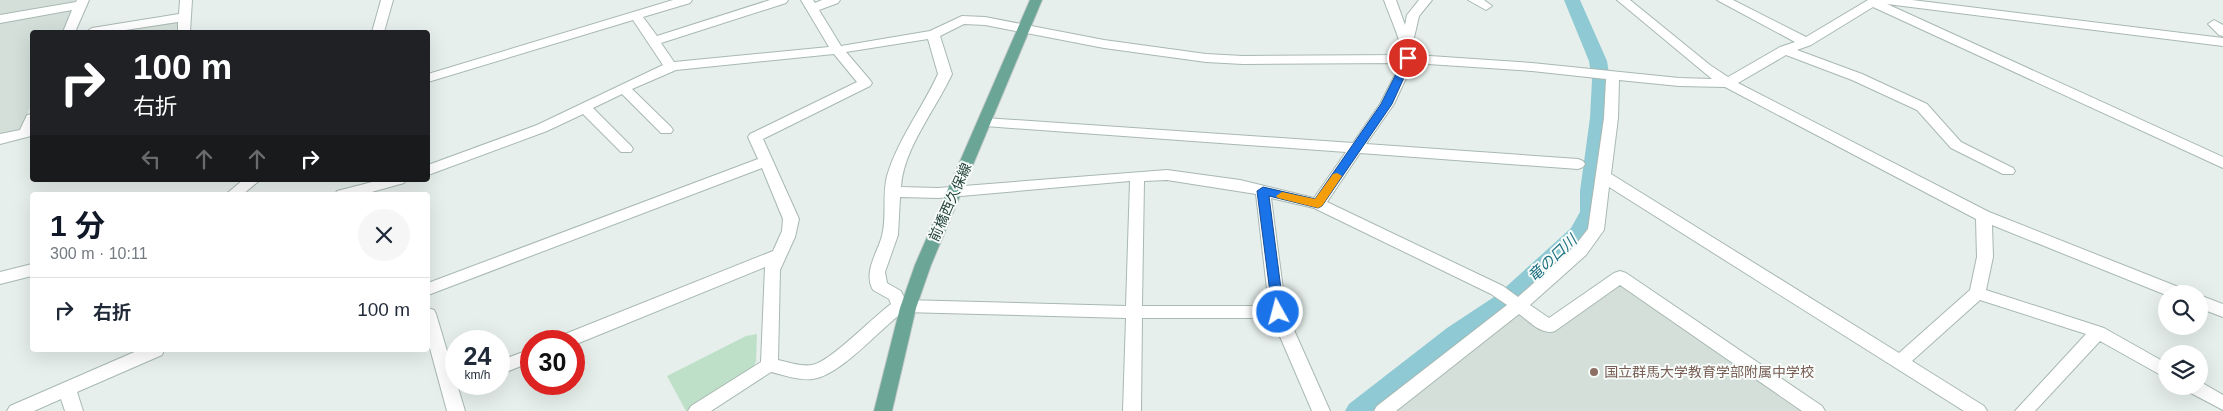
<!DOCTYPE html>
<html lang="ja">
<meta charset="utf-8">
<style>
body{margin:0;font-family:Arial,"Noto Sans JP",sans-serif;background:#f6f6f7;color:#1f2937;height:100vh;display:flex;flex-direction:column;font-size:19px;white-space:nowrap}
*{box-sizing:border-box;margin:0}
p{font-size:16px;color:#747a83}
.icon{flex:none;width:28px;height:28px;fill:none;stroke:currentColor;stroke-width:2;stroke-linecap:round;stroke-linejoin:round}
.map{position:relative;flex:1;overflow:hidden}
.panel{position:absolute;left:30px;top:192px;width:400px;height:160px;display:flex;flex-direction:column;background:#fff;border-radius:5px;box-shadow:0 5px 20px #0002}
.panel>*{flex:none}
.banner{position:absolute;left:30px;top:30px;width:400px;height:152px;border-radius:5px;box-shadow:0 5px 20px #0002;background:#202124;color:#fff;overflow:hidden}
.fabs{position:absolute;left:2158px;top:285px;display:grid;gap:10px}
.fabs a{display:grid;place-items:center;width:50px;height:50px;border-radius:50%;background:#fff;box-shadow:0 5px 20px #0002;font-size:25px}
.speed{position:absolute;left:445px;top:330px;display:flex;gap:10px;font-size:25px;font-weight:700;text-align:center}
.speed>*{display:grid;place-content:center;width:65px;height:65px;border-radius:50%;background:#fff;box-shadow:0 5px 20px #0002;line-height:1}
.speed small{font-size:12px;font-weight:400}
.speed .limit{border:8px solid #d22;background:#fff;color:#111}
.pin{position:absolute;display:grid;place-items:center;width:42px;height:42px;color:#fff;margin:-21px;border:2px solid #fff;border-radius:50%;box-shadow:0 1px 5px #0007}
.me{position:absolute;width:55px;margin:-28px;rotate:353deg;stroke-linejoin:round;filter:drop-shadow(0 0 4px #0008)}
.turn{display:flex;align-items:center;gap:18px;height:105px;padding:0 20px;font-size:22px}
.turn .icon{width:65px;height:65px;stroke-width:2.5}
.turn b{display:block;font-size:35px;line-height:42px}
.lanes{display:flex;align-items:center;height:48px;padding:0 20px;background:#0003;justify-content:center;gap:25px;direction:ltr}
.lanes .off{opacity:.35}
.round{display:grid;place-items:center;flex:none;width:52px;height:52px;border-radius:26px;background:#f6f6f7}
.headline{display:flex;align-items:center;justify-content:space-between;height:85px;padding:0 20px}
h1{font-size:30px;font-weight:700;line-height:38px;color:#111827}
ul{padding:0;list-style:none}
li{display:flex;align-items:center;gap:15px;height:65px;padding:0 20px;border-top:1px solid #e0e1e3}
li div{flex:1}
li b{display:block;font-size:19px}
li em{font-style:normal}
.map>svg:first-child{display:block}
</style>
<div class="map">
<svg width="2223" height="411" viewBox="0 0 2223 411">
<rect width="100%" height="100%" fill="#e6efeb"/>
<g fill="#d4dfda">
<polygon points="0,0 76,0 71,3 0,16"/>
<polygon points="69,9 73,11 63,32 32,32 32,103 21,129 0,135 0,21"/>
<polygon points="175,20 180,21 179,32 104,32"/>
<polygon points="1618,284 1807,411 1388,411 1518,310 1550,333"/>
</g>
<polygon fill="#bfe0c8" points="757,334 756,361 751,372 686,411 667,376 746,336"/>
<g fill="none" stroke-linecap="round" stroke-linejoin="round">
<polygon fill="#8ec9d4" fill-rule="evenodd" points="1564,0 1580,0 1607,61 1610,80 1608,118 1600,191 1600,212 1586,238 1513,307 1463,340 1374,411 1345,411 1349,404 1447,328 1497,295 1571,228 1580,212 1580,191 1590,118 1592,80 1589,61"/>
<defs>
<g id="minor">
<polygon points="77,0 89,0 75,32 63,32 72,10 0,23 0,15 76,2"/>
<polygon points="180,0 192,0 190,32 178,32 178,22 112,32 86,32 92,28 179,14"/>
<polygon points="381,0 393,0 384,32 372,32"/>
<path d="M673,0h19l-2,3 -47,14 14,19 113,-36h18l-2,3 -125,40 13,19 155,-15 -28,-47h12l2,3 7,-3h18l-2,3 -19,7 22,36 89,-15 32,-15 23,1 119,23 102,14 37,2 159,-1c-2,-19 -12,-37 -18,-55h12l9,25 2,-10 12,-15h13l-13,16 -6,26 2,13 117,8 147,15 33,1 -95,-79h13l80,65 18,12 52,-30 15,-5 -78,-42h16l73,37 62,-37h44l311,38v8l-336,-42 336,153v11l-350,-161 -62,38 -14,5 65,24 65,30 34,38 52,26 2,3 -2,3h-10l-52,-26 -34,-38 -65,-30 -66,-25 -48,28 251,129 197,78 2,4 -22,1 -174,-70 1,32 -7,33 118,38 62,35v15l-66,-37 -65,70h-20l71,-77 -106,-34 -68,61 72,45 3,5h-23l-355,-224 -5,43 -3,4 -15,21 -56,50 19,13 65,-45 6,-2 6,2 196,133 3,5h-23l-182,-126 -65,46c-13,5 -26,-10 -36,-17l-123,97h-22l3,-5 130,-101 -16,-11 -177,-86 -43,-10 15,114 44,99h-18l-40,-93h-130l-1,93h-18l3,-93 -223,-6c-23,17 -62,63 -90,67 -13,2 -29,-4 -42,-7l-60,39h-23l3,-5 70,-44 4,-95 -191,78v-4h-16l2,-5 213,-85 9,-20 1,-12 -21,-51 -334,127v-12l330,-124 -10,-22 2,-3 107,-52 -23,-28 -158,16 -44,19 39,38 2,3 -2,3h-10l-39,-39 -29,14 38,38 2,3 -2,3h-10l-38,-38 -36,17 -119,44v-10l109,-40 126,-60 -30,-45 -205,62v-8zM964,24l21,1 119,23 102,14 37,2 158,-1 -21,41 -27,39 -368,-25 -7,4 7,4 361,26 -32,46 -74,-18 -73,-10 -229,18 -37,-1c2,-38 35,-78 51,-113l-12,-38zM928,39l10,35c-16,35 -40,65 -51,102 -5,19 0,40 -5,60 -5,18 -19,36 -9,54l16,9 2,5c-17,12 -62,59 -79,61 -11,2 -24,-3 -34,-5l2,-90 15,-33 4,-18 -36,-80 107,-53 2,-3 -2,-3 -24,-28zM1413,63l119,8 74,8 -2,39 -16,111 -14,18 -56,50 -15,-11 -176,-84 33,-49 218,16 5,-2 2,-3 -2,-3 -5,-2 -212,-15 28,-40zM1619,80l60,6 46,1 251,132 1,38 -7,33 -71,63 -288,-179 7,-56zM1167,180l89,14 13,112h-127l2,-125zM1130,181l-4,125 -221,-6 -4,-9 -14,-8 -2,-11 13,-37 2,-38 38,1z"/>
<polygon points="1468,0 1484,0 1492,6 1486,10"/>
<polygon points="2214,20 2223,25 2223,36 2219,35 2208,24"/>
<polygon points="32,114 31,136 0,144 0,134 20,130 27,115"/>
<polygon points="243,180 260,180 242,195 225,195"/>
<polygon points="380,180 406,180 404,183 361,195 335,195 337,191"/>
<polygon points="32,264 32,276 0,284 0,272"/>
<polygon points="2199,295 2223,304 2223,317 2199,308"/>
<polygon points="428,308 434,310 436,314 465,411 447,411 428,341"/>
<polygon points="531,349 531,362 499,375 499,361"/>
<polygon points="139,350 164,350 162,355 77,392 83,411 65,411 61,399 34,411 7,411 10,406"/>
<polygon points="2199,381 2223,395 2223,410 2187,391 2184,386 2199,386"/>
</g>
<polygon id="major" points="1030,0 1042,0 931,265 916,308 892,411 874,411 900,308 915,265"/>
</defs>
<use href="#minor" stroke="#a8b8b2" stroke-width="2"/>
<use href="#major" stroke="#c2cac8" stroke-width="2"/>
<use href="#minor" fill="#fff" fill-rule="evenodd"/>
<use href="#major" fill="#6aa596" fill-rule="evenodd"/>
</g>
<polygon fill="#1a73e8" stroke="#114b97" points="1405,56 1412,56 1413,58 1392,104 1322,206 1318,208 1269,196 1284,312 1282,316 1273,316 1257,191 1263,187 1315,199 1381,104"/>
<polygon fill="#f59e0b" points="1337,173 1342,176 1322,206 1318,208 1278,198 1276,196 1282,192 1315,199 1333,174"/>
<circle fill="#8d6e63" stroke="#f7fbf9" stroke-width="2" cx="1594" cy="372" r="5"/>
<g text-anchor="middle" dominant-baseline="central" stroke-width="4" stroke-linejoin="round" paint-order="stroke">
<g font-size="14" fill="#24423a" stroke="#f7fbf9">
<text transform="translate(950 202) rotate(-66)">前橋西久保線</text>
</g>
<g font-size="14" fill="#785e54" stroke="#f7fbf9" text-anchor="start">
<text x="1604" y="372">国立群馬大学教育学部附属中学校</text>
</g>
<g font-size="15" font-style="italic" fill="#1c6f80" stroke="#f7fbf9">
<text transform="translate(1552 258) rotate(-43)">竜の口川</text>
</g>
</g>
</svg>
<div class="fabs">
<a><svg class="icon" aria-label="search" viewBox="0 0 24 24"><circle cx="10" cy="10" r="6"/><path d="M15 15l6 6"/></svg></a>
<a><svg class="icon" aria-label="layers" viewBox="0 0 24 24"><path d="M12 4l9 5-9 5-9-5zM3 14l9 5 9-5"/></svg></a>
</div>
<div class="speed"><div>24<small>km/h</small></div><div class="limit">30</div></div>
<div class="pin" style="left:1408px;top:58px;background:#d93025"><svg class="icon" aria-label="arrive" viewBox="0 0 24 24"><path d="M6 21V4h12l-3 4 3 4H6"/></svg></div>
<svg class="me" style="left:1278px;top:312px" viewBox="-20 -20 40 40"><circle r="17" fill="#1a73e8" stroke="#fff" stroke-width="3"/><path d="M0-11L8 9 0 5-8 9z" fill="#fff"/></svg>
<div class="banner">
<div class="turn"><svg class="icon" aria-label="right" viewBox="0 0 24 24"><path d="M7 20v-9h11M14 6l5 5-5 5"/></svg><div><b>100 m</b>右折</div></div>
<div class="lanes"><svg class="icon off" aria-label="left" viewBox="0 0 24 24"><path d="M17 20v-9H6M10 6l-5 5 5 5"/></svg><svg class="icon off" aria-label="ahead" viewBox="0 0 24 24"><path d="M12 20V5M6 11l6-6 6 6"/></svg><svg class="icon off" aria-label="ahead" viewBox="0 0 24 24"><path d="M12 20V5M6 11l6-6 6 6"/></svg><svg class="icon" aria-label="right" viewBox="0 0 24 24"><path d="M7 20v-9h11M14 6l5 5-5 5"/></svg></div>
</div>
<section class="panel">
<div class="headline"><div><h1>1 分</h1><p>300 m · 10:11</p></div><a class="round"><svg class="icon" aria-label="close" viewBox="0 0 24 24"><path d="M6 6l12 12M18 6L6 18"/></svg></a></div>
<ul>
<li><svg class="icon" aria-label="right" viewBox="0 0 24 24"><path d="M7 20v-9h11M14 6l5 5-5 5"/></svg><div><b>右折</b></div><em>100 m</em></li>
</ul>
</section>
</div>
